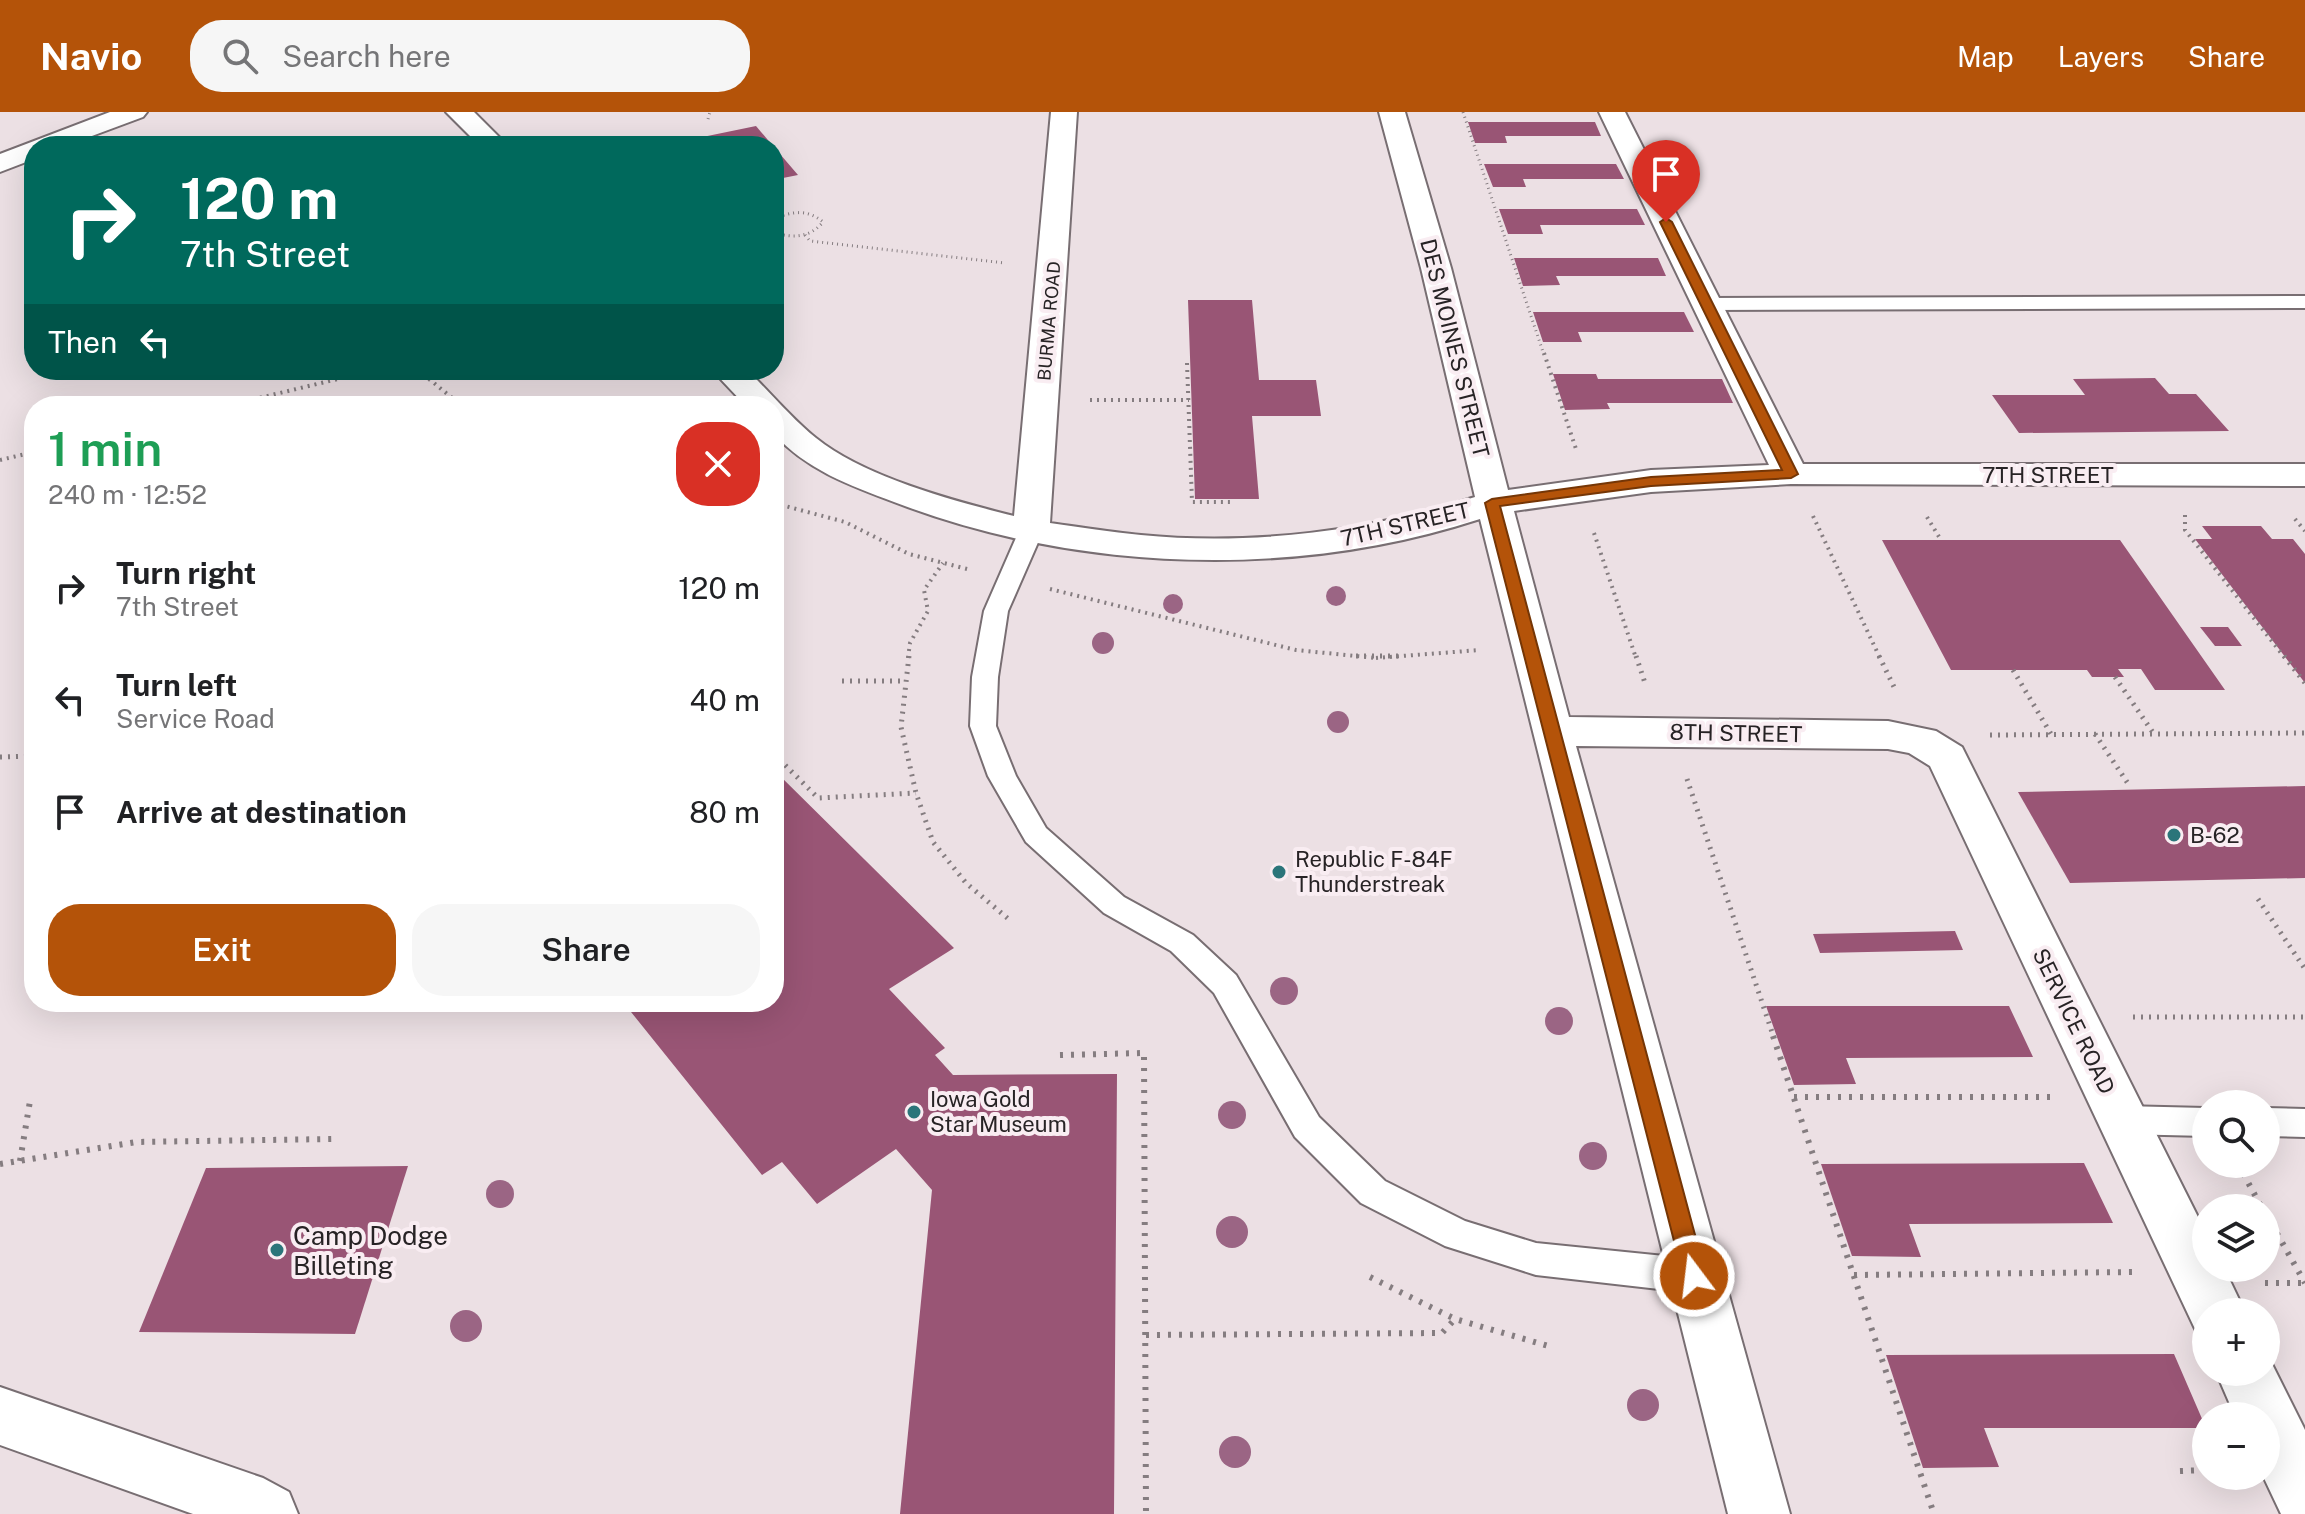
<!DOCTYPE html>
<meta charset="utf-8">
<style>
body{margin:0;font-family:"Public Sans",sans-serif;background:#f6f6f6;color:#202124;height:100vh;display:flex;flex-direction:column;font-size:30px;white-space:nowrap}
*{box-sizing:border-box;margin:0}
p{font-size:26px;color:#757577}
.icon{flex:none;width:44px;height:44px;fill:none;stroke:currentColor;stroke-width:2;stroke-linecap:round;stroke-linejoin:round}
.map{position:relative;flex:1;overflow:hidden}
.side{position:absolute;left:24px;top:284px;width:760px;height:616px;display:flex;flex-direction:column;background:#fff;border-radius:32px;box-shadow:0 8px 32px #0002}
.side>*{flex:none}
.banner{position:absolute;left:24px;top:24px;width:760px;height:244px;border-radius:32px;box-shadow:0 8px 32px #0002;background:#00695c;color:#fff;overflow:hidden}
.controls{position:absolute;left:2192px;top:978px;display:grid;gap:16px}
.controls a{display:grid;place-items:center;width:88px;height:88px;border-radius:50%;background:#fff;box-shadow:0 8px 32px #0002;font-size:40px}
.pin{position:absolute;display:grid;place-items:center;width:68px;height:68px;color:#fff;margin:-82px -34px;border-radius:50% 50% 50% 0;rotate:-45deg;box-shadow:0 0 8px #0007}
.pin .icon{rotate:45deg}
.me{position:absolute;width:88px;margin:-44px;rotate:345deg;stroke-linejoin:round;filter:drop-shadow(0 0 6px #0008)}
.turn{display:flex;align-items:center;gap:28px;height:168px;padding:0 24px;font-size:36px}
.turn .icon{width:104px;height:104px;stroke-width:2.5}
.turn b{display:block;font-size:56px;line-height:68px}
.then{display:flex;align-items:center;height:76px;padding:0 24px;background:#0003;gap:16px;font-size:30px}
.round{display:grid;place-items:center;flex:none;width:84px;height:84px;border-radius:32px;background:#f6f6f6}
.headline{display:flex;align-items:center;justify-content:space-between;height:136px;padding:0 24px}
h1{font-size:48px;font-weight:600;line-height:60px;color:#1e9e55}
.primary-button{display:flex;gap:16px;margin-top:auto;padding:16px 24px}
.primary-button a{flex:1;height:92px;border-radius:32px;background:#b45309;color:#fff;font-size:32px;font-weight:600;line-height:92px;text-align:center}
.primary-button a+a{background:#f6f6f6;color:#202124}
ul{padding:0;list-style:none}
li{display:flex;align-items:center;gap:24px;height:112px;padding:0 24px}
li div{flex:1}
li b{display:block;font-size:30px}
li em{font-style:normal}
header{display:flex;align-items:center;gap:48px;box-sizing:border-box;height:112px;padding:0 40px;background:#b45309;color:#fff}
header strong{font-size:38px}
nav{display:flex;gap:44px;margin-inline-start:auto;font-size:28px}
.search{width:560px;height:72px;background:#f6f6f6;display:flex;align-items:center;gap:20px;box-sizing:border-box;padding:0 28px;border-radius:32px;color:#757577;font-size:30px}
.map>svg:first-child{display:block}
</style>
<header>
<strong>Navio</strong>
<div class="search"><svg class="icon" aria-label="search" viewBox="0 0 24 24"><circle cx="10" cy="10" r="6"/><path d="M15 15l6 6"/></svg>Search here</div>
<nav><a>Map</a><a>Layers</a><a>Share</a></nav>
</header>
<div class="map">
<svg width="2305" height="1402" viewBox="0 0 2305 1402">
<rect width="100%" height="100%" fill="#ece0e4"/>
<g fill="#995575">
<polygon points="1468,10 1595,10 1601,24 1505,24 1507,31 1475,31"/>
<polygon points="756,14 773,34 693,34 688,28"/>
<polygon points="774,35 798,63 778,67 784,74 774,76"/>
<polygon points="1484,52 1616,52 1624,67 1523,67 1526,75 1493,75"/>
<polygon points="1499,97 1637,97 1645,113 1540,113 1543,122 1508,122"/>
<polygon points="1514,146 1658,146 1666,164 1556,164 1560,173 1523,174"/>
<polygon points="1188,188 1252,188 1259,268 1316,268 1321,304 1252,304 1259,387 1195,387"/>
<polygon points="1533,200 1684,200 1694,220 1578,220 1582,230 1543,230"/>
<polygon points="1553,262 1596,262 1598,267 1722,267 1733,291 1607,291 1610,297 1565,298"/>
<polygon points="2155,266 2169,282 2196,282 2229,319 2019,321 1992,283 2085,283 2073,267"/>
<polygon points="2202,414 2261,414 2272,427 2293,427 2305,442 2305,571 2195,427 2212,427"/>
<polygon points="1882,428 2120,428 2225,578 2155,578 2141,557 2118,557 2124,565 2092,565 2087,558 1951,558"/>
<polygon points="2200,515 2228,515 2242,534 2215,534"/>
<polygon points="774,658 954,836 889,877 945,936 935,943 953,963 1117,962 1114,1402 900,1402 932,1078 896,1037 817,1092 782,1050 762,1063 623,890 774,890"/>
<polygon points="2305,674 2305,766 2070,771 2018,680"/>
<polygon points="1955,819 1963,838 1820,841 1813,822"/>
<polygon points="1766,894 2009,894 2033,945 1846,946 1856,972 1794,973"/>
<polygon points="2084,1051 2113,1111 1909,1112 1921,1145 1852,1144 1821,1052"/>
<polygon points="408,1054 355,1222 139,1220 206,1056"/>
<polygon points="2174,1242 2206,1316 1984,1316 1999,1355 1923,1356 1886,1243"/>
</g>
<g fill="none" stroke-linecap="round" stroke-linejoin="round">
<defs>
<g id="lane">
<polygon points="2305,184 2305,196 1707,198 1697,192 1707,186"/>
<polygon points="1031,412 1039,414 1043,419 1008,499 998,565 996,614 1016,664 1046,716 1124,785 1193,823 1236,863 1319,1005 1385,1069 1465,1109 1536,1131 1694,1147 1707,1152 1712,1164 1707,1176 1694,1181 1536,1163 1445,1134 1361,1091 1295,1025 1214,881 1171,839 1104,801 1026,730 988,664 970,614 972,565 984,499 1019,419 1023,414"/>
<polygon points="2122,994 2206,996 2206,1024 2122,1022 2110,1018 2105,1008 2110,998"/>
<polygon points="2266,996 2305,997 2305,1025 2266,1024"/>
</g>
<g id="street">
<polygon points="110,0 147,0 143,5 65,34 34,34 34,47 0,60 0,42"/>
<polygon points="446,0 474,0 508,34 480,34"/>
<path d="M1051,0h26l-27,411c30,4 61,9 91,12 110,11 229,-4 334,-38l-54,-229 -42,-156h26l46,156 57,222 143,-20 118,-5 -170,-353h26l178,352h502v22l-514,-2 -140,8 -137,19 55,206 319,4 48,10 26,16 244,486v35h18l21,44h-39v23l-10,-4 -266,-565 -21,-13 -21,-4 -312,-3 214,768h-62l-248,-995c-187,61 -403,53 -586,-17 -45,-17 -87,-32 -120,-68v-28h-28l-34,-36h35c22,21 46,50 69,68 48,39 138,63 198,78z"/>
<polygon points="2266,1240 2305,1318 2305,1402 2281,1402 2263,1364 2266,1364 2266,1304 2235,1304 2216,1260 2266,1260"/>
<polygon points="0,1275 263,1366 289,1380 298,1402 193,1402 0,1333"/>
</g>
</defs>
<use href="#lane" stroke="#786e72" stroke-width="4"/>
<use href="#street" stroke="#786e72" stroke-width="4"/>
<g stroke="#857d80" stroke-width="3" stroke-dasharray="1 4" stroke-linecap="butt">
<polyline points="1463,0 1544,243"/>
<polyline points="708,7 710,0"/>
<polyline points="774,92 785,102"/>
<path d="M774,107c18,-8 34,-10 49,3 -13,16 -30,16 -49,11"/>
<polyline points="805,123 810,129 1005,151"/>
</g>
<g stroke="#857d80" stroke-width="4" stroke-dasharray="2 5" stroke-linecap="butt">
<polyline points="1544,241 1576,337"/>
<polyline points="1187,251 1192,390 1232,390"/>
<polyline points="418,258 462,294"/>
<polyline points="1090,288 1189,288"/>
<polyline points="226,294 375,258"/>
<polyline points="0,348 34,340"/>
<polyline points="774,391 845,410 909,442 971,458"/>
<polyline points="2185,403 2185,418 2285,546"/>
<polyline points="1813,404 1880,546"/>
<polyline points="1927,405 1941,428"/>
<polyline points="2295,407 2305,419"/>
<polyline points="1594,421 1636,546"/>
<polyline points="1050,477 1296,538 1376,546"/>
<polyline points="908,546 910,531 928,499 924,478 943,451"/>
<polyline points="1376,546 1480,538"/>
</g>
<g stroke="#857d80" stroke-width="5" stroke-dasharray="2 6" stroke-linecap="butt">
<polyline points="909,544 901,615 916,681 933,730 966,771 1012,810"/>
<polyline points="1356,544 1402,544"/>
<polyline points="1636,544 1646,574"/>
<polyline points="1879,544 1896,579"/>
<polyline points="2284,544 2305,571"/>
<polyline points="2013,558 2051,622"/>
<polyline points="2115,565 2154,622"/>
<polyline points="842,569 905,569"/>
<polyline points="2095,622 2129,673"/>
<polyline points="1990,623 2305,621"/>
<polyline points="774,642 818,686 916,681"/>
<polyline points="0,645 34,644"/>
<polyline points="1687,667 1774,926"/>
<polyline points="2258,787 2305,857"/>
<polyline points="2133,905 2305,905"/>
</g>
<g stroke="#857d80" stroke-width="6" stroke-dasharray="3 8" stroke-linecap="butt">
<polyline points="1773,924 1934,1402"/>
<polyline points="1060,943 1144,941 1146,1402"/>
<polyline points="1794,985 2053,985"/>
<polyline points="20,1049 30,989"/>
<polyline points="0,1052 136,1030 332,1027"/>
<polyline points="2238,1052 2262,1096"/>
<polyline points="2266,1102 2305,1171"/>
<polyline points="1854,1163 2133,1160"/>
<polyline points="1370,1165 1455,1207 1552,1235"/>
<polyline points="2265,1171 2304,1171"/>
<polyline points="1146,1223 1442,1221 1455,1207"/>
<polyline points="2180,1359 2206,1358"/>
</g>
<use href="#lane" fill="#fff" fill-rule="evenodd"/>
<use href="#street" fill="#fff" fill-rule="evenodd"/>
</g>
<g fill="#9b6584">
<circle cx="1336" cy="484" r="10"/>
<circle cx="1173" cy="492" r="10"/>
<circle cx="1103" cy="531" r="11"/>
<circle cx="1338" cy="610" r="11"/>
<circle cx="1284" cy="879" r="14"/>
<circle cx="1559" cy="909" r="14"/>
<circle cx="1232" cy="1003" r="14"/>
<circle cx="1593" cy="1044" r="14"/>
<circle cx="500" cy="1082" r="14"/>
<circle cx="1232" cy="1120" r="16"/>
<circle cx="466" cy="1214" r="16"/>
<circle cx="1643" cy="1293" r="16"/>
<circle cx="1235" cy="1340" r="16"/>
</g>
<polygon fill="#b45309" stroke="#753606" stroke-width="2" points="1666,106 1672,110 1798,362 1791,366 1651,374 1500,394 1706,1164 1703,1171 1694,1174 1686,1171 1683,1164 1485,391 1492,387 1651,365 1782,358 1660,110"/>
<g fill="#2b757a" stroke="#f9edf2" stroke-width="3">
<circle cx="2174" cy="723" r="8"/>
<circle cx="1279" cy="760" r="8"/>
<circle cx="914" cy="1000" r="8"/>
<circle cx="277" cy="1138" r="8"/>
</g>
<g text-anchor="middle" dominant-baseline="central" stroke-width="8" stroke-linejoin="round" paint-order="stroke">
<g font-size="18" fill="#272325" stroke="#f9edf2">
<text transform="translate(1049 209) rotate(-85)">BURMA ROAD</text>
</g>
<g font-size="22" fill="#272325" stroke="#f9edf2">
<text transform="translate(1455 236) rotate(76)">DES MOINES STREET</text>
<text x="2048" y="363">7TH STREET</text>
<text transform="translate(1405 412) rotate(-13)">7TH STREET</text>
<text transform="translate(1736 621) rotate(1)">8TH STREET</text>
<text transform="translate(2074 909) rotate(64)">SERVICE ROAD</text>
</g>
<g font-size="22" fill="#272325" stroke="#f9edf2" text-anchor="start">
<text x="2190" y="723">B-62</text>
<text x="1295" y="747">Republic F-84F<tspan x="1295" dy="25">Thunderstreak</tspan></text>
<text x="930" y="987">Iowa Gold<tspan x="930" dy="25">Star Museum</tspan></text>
</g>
<g font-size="26" fill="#272325" stroke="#f9edf2" text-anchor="start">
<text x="293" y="1123">Camp Dodge<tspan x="293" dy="30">Billeting</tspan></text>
</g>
</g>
</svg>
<div class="controls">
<a><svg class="icon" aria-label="search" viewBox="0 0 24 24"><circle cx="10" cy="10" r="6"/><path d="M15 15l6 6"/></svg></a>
<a><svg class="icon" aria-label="layers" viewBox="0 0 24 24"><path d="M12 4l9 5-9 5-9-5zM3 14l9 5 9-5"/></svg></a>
<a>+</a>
<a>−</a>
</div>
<div class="pin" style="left:1666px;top:110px;background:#d93025"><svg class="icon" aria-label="arrive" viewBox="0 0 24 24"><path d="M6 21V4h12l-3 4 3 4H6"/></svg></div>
<svg class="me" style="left:1694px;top:1164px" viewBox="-20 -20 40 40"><circle r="17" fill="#b45309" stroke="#fff" stroke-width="3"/><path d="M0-11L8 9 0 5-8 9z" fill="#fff"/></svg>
<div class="banner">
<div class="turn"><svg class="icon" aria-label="right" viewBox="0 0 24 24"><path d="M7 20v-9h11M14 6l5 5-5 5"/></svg><div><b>120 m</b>7th Street</div></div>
<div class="then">Then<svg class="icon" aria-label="left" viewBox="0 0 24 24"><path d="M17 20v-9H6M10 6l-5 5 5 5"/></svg></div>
</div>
<section class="side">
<div class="headline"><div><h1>1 min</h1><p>240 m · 12:52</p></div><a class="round" style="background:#d93025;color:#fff"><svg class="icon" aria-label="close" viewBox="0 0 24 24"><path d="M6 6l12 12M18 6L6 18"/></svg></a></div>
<ul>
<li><svg class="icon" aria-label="right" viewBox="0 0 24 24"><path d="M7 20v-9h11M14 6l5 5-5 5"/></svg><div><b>Turn right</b><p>7th Street</p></div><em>120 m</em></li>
<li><svg class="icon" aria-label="left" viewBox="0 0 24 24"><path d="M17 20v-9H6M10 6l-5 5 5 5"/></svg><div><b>Turn left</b><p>Service Road</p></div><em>40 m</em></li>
<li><svg class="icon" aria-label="arrive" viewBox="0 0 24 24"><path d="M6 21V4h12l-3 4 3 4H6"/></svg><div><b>Arrive at destination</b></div><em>80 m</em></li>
</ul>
<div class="primary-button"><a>Exit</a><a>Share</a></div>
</section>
</div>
